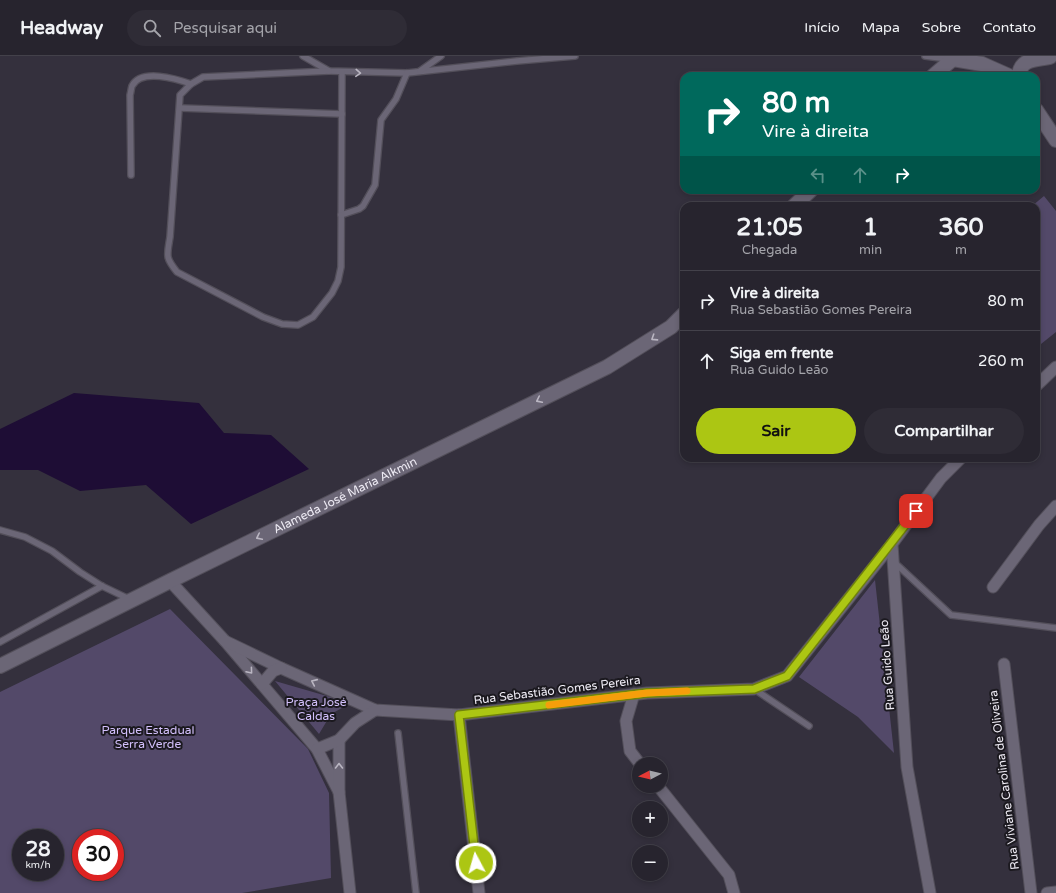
<!DOCTYPE html>
<html lang="pt">
<meta charset="utf-8">
<style>
body{margin:0;font-family:"Varela Round",sans-serif;background:#2f2c36;color:#f1f3f6;height:100vh;display:flex;flex-direction:column;font-size:15px;white-space:nowrap}
*{box-sizing:border-box;margin:0}
p{font-size:13px;color:#a4a4aa}
.icon{flex:none;width:22px;height:22px;fill:none;stroke:currentColor;stroke-width:2;stroke-linecap:round;stroke-linejoin:round}
.map{position:relative;flex:1;overflow:hidden}
.details{position:absolute;left:680px;top:146px;width:360px;height:260px;display:flex;flex-direction:column;background:#27242e;border-radius:12px;box-shadow:0 2px 6px #0003,0 0 0 1px #43414a}
.details>*{flex:none}
.guide{position:absolute;left:680px;top:16px;width:360px;height:122px;border-radius:12px;box-shadow:0 2px 6px #0003,0 0 0 1px #43414a;background:#00695c;color:#fff;overflow:hidden}
.needle{width:26px;rotate:263deg}
.tools{position:absolute;left:632px;top:701px;display:grid;gap:8px}
.tools a{display:grid;place-items:center;width:36px;height:36px;border-radius:50%;background:#27242e;box-shadow:0 2px 6px #0003,0 0 0 1px #43414a;font-size:20px}
.speed{position:absolute;left:12px;top:773px;display:flex;gap:8px;font-size:20px;font-weight:700;text-align:center}
.speed>*{display:grid;place-content:center;width:52px;height:52px;border-radius:50%;background:#27242e;box-shadow:0 2px 6px #0003,0 0 0 1px #43414a;line-height:1}
.speed small{font-size:10px;font-weight:400}
.speed .limit{border:6px solid #d22;background:#fff;color:#111}
.pin{position:absolute;display:grid;place-items:center;width:34px;height:34px;color:#fff;margin:-17px;border-radius:8px;box-shadow:0 2px 6px #0006}
.me{position:absolute;width:44px;margin:-22px;rotate:354deg;stroke-linejoin:round;filter:drop-shadow(0 0 3px #0008)}
.turn{display:flex;align-items:center;gap:14px;height:84px;padding:0 16px;font-size:18px}
.turn .icon{width:52px;height:52px;stroke-width:2.5}
.turn b{display:block;font-size:28px;line-height:34px}
.lanes{display:flex;align-items:center;height:38px;padding:0 16px;background:#0003;justify-content:center;gap:20px;direction:ltr}
.lanes .off{opacity:.35}
.eta{display:flex;justify-content:space-evenly;align-items:center;height:68px;text-align:center}
.eta b{font-size:24px;font-weight:700;line-height:28px}
.primary-button{display:flex;gap:8px;margin-top:auto;padding:8px 16px}
.primary-button a{flex:1;height:46px;border-radius:24px;background:#acc613;color:#111;font-size:16px;font-weight:700;line-height:46px;text-align:center}
.primary-button a+a{background:#2f2c36;color:#f1f3f6}
ul{padding:0;list-style:none}
li{display:flex;align-items:center;gap:12px;height:60px;padding:0 16px;border-top:1px solid #43414a}
li div{flex:1}
li b{display:block;font-size:15px}
li em{font-style:normal}
header{display:flex;align-items:center;gap:24px;box-sizing:border-box;height:56px;padding:0 20px;background:#27242e;border-bottom:1px solid #43414a}
header strong{font-size:19px}
nav{display:flex;gap:22px;margin-inline-start:auto;font-size:14px}
.search{width:280px;height:36px;background:#2f2c36;display:flex;align-items:center;gap:10px;box-sizing:border-box;padding:0 14px;border-radius:22px;color:#a4a4aa;font-size:15px}
.map>svg:first-child{display:block}
</style>
<header>
<strong>Headway</strong>
<div class="search"><svg class="icon" aria-label="search" viewBox="0 0 24 24"><circle cx="10" cy="10" r="6"/><path d="M15 15l6 6"/></svg>Pesquisar aqui</div>
<nav><a>Início</a><a>Mapa</a><a>Sobre</a><a>Contato</a></nav>
</header>
<div class="map">
<svg width="1056" height="837" viewBox="0 0 1056 837">
<rect width="100%" height="100%" fill="#34303d"/>
<g fill="#534969" fill-rule="evenodd">
<polygon points="1044,140 1056,155 1056,276 1036,292 1036,150 1032,150"/>
<polygon points="875,524 894,697 858,661 799,621"/>
<path d="M170,553l138,140 21,44 2,85 -89,15h-242v-201zM21,782h34v34h-34zM81,782h34v34h-34z"/>
<polygon points="275,625 351,647 331,658 319,678"/>
</g>
<polygon fill="#1e0d35" points="74,337 199,347 224,377 271,379 309,413 191,468 146,429 80,435 38,414 0,414 0,373"/>
<g fill="none" stroke-linecap="round" stroke-linejoin="round">
<defs>
<g id="service">
<polyline points="303,0 329,15 407,17 517,5 575,0"/>
<polyline points="925,0 948,3"/>
<path d="M329,15l-126,6 -12,7 -11,11 -10,142c-3,19 -5,20 7,35l86,45 19,7 16,1 15,-8 19,-24 6,-12 3,-14 1,-195"/>
<polyline points="420,15 441,0"/>
<polyline points="180,52 342,58"/>
<path d="M131,119l-1,-80c1,-3 1,-6 2,-9 9,-18 45,-7 59,-2"/>
<polyline points="341,159 359,153 363,150 375,129 381,64 396,43 407,17"/>
<polyline points="0,474 25,481 52,495 80,516 102,530 129,543"/>
<polyline points="894,506 951,559 1056,572"/>
<polyline points="0,586 102,530"/>
<polyline points="754,633 809,670"/>
<polyline points="398,677 416,837"/>
</g>
<g id="minor">
<polyline points="1036,330 1056,311"/>
<polyline points="170,525 225,585 317,693 339,736"/>
<polyline points="993,531 1039,469 1056,450"/>
<polyline points="225,585 281,612 375,654 459,659 647,637 754,633 787,620 892,488"/>
<polyline points="1004,608 1031,837"/>
<polyline points="262,628 273,615 281,612"/>
<polyline points="634,638 626,665 630,695 640,708"/>
<polyline points="459,659 479,837"/>
<polyline points="339,684 339,736 350,837"/>
<polyline points="317,693 339,684 355,667 375,654"/>
<polyline points="658,730 729,819 734,837"/>
<polyline points="930,837 907,711 892,488 941,422 961,402"/>
<polyline points="1047,837 1056,836"/>
</g>
<g id="tertiary">
<polyline points="953,3 982,8 1009,20"/>
<polyline points="933,20 953,3 960,1"/>
<path d="M1019,20c1,-18 17,-16 31,-19"/>
<polyline points="1036,54 1056,84"/>
<polyline points="794,150 811,134"/>
<path id="s1" d="M0,610l170,-85 437,-214 64,-40 13,-13"/>
</g>
</defs>
<use href="#service" stroke="#534f5a" stroke-width="8"/>
<use href="#minor" stroke="#534f5a" stroke-width="13"/>
<use href="#tertiary" stroke="#534f5a" stroke-width="16"/>
<use href="#service" stroke="#6b6676" stroke-width="5.5"/>
<use href="#minor" stroke="#6b6676" stroke-width="11"/>
<use href="#tertiary" stroke="#6b6676" stroke-width="14"/>
</g>
<defs><path id="oneway-chevron" d="M-2-3.5L2.5 0L-2 3.5" fill="none" stroke-width="1.6" stroke-linecap="round" stroke-linejoin="round"/></defs>
<g stroke="#bab6c2">
<use href="#oneway-chevron" transform="translate(358 17) rotate(3)"/>
<use href="#oneway-chevron" transform="translate(654 282) rotate(147)"/>
<use href="#oneway-chevron" transform="translate(539 344) rotate(154)"/>
<use href="#oneway-chevron" transform="translate(259 481) rotate(154)"/>
<use href="#oneway-chevron" transform="translate(250 615) rotate(50)"/>
<use href="#oneway-chevron" transform="translate(314 626) rotate(-156)"/>
<use href="#oneway-chevron" transform="translate(339 710) rotate(-90)"/>
</g>
<g fill="none" stroke-linecap="round" stroke-linejoin="round">
<defs>
<polyline id="route" points="476,807 459,659 647,637 754,633 787,620 916,455"/>
</defs>
<use href="#route" stroke="#70810c" stroke-width="10"/>
<use href="#route" stroke="#acc613" stroke-width="7"/>
<polyline stroke="#f59e0b" stroke-width="7" points="549,649 647,637 687,635"/>
</g>
<g text-anchor="middle" dominant-baseline="central" stroke-width="4" stroke-linejoin="round" paint-order="stroke">
<g font-size="12" fill="#eeebf4" stroke="#1b191f">
<text stroke="none"><textPath href="#s1" startOffset="385">Alameda José Maria Alkmin</textPath></text>
<text transform="translate(887 609) rotate(-94)">Rua Guido Leão</text>
<text transform="translate(557 634) rotate(-7)">Rua Sebastião Gomes Pereira</text>
<text transform="translate(1004 724) rotate(-97)">Rua Viviane Carolina de Oliveira</text>
</g>
<g font-size="12" fill="#d3c0fc" stroke="#1b191f">
<text x="316" y="646">Praça José<tspan x="316" dy="14">Caldas</tspan></text>
<text x="148" y="674">Parque Estadual<tspan x="148" dy="14">Serra Verde</tspan></text>
</g>
</g>
</svg>
<div class="tools">
<a><svg class="needle" viewBox="-14 -14 28 28"><path d="M0-13l5 13h-10z" fill="#e53935"/><path d="M0 13l5-13h-10z" fill="#a4a4aa"/></svg></a>
<a>+</a>
<a>−</a>
</div>
<div class="speed"><div>28<small>km/h</small></div><div class="limit">30</div></div>
<div class="pin" style="left:916px;top:455px;background:#d93025"><svg class="icon" aria-label="arrive" viewBox="0 0 24 24"><path d="M6 21V4h12l-3 4 3 4H6"/></svg></div>
<svg class="me" style="left:476px;top:807px" viewBox="-20 -20 40 40"><circle r="17" fill="#acc613" stroke="#fff" stroke-width="3"/><path d="M0-11L8 9 0 5-8 9z" fill="#fff"/></svg>
<div class="guide">
<div class="turn"><svg class="icon" aria-label="right" viewBox="0 0 24 24"><path d="M7 20v-9h11M14 6l5 5-5 5"/></svg><div><b>80 m</b>Vire à direita</div></div>
<div class="lanes"><svg class="icon off" aria-label="left" viewBox="0 0 24 24"><path d="M17 20v-9H6M10 6l-5 5 5 5"/></svg><svg class="icon off" aria-label="ahead" viewBox="0 0 24 24"><path d="M12 20V5M6 11l6-6 6 6"/></svg><svg class="icon" aria-label="right" viewBox="0 0 24 24"><path d="M7 20v-9h11M14 6l5 5-5 5"/></svg></div>
</div>
<section class="details">
<div class="eta">
<div><b>21:05</b><p>Chegada</p></div>
<div><b>1</b><p>min</p></div>
<div><b>360</b><p>m</p></div>
</div>
<ul>
<li><svg class="icon" aria-label="right" viewBox="0 0 24 24"><path d="M7 20v-9h11M14 6l5 5-5 5"/></svg><div><b>Vire à direita</b><p>Rua Sebastião Gomes Pereira</p></div><em>80 m</em></li>
<li><svg class="icon" aria-label="ahead" viewBox="0 0 24 24"><path d="M12 20V5M6 11l6-6 6 6"/></svg><div><b>Siga em frente</b><p>Rua Guido Leão</p></div><em>260 m</em></li>
</ul>
<div class="primary-button"><a>Sair</a><a>Compartilhar</a></div>
</section>
</div>
